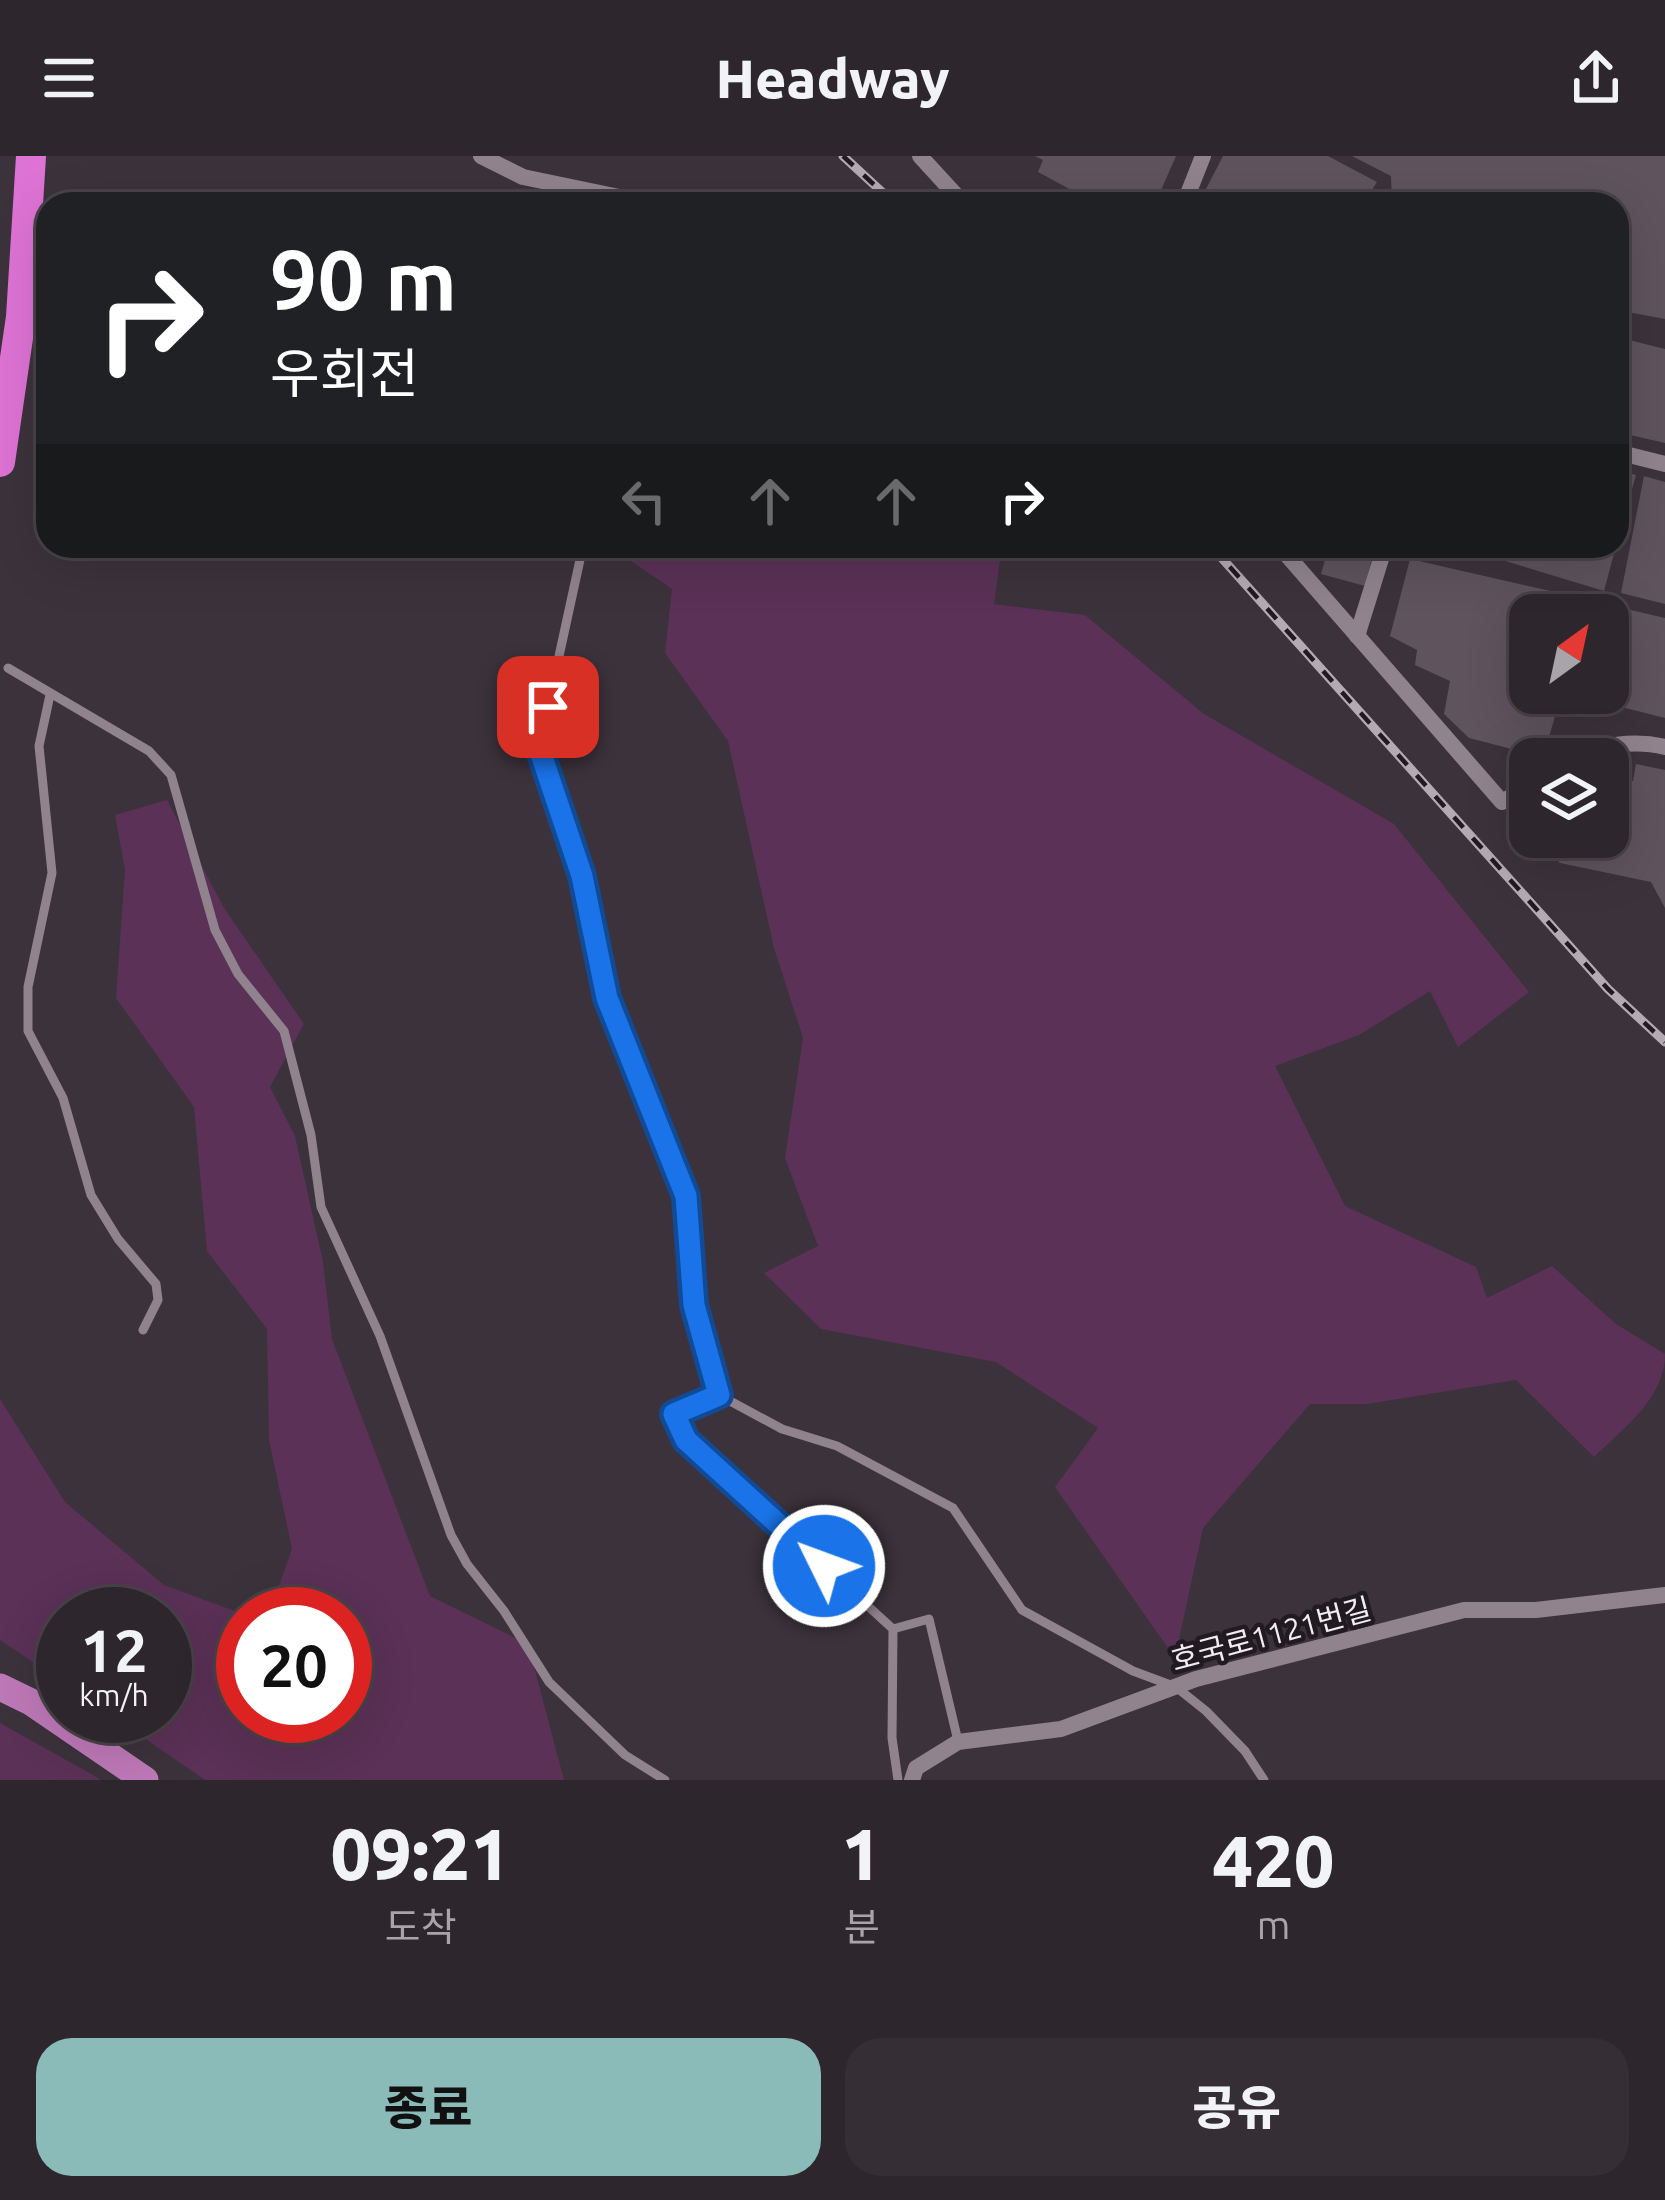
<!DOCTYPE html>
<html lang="ko">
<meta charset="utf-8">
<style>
body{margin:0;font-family:Ubuntu,"Noto Sans KR",sans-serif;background:#352e34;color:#f1f3f6;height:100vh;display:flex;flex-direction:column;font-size:45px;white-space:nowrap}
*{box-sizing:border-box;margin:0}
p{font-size:39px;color:#a7a5a9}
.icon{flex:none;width:66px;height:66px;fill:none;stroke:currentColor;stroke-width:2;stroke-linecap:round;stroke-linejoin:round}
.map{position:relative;height:1624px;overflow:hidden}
.side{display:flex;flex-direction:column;background:#2d262c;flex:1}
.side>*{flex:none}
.guide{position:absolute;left:36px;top:36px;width:1593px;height:366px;border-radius:36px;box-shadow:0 12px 48px #0002,0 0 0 3px #484348;background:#202124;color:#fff;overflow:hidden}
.needle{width:78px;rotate:33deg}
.controls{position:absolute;left:1509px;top:438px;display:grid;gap:24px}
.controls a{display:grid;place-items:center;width:120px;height:120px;border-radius:24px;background:#2d262c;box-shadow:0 12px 48px #0002,0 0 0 3px #484348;font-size:60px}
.speed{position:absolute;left:36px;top:1431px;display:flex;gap:24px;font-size:60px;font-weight:700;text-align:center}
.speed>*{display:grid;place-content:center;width:156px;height:156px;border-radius:50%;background:#2d262c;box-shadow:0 12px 48px #0002,0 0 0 3px #484348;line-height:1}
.speed small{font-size:30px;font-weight:400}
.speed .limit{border:18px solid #d22;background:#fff;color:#111}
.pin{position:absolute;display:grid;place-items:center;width:102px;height:102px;color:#fff;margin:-51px;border-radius:24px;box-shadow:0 6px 18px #0006}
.me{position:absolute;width:132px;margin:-66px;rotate:312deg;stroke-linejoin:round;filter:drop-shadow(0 0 9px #0008)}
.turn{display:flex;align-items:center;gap:42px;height:252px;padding:0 36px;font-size:54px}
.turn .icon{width:156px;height:156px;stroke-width:2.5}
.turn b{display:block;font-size:84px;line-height:102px}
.lanes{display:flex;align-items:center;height:114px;padding:0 36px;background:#0003;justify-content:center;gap:60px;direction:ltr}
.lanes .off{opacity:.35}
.eta{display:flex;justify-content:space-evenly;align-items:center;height:204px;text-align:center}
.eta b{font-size:72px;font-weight:800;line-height:84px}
.primary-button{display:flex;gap:24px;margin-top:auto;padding:24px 36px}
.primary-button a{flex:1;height:138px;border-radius:36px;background:#8bbbb9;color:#111;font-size:48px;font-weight:800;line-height:138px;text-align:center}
.primary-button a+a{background:#352e34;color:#f1f3f6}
header{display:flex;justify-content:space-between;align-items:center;height:156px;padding:0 36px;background:#2d262c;font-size:54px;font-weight:800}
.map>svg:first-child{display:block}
</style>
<header><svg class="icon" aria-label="menu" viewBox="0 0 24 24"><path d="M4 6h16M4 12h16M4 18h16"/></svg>Headway<svg class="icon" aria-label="share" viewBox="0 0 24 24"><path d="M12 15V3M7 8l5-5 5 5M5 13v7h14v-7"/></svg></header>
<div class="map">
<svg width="1665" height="1624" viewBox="0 0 1665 1624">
<rect width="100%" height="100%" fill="#3c323b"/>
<g fill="#5b3157">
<path d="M609,390h393l-8,58 91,11 119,99 190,110 135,168 -71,55 -28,-56 -71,44 -84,31 70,140 131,61 11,31 65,-32 64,58 49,30c0,44 -41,74 -71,103l-78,-77 -149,24h-57l-107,124 -28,130 -120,-171 43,-59 -102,-66 -175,-33 -57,-56 54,-27 -33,-88 18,-120 -29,-90 -46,-207 -63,-88 7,-64z"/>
<polygon points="167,644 224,752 304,868 270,931 295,980 323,1106 332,1183 430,1440 528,1488 564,1624 205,1624 112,1560 165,1560 165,1458 63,1458 63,1526 0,1484 0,1243 65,1346 164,1429 243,1458 243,1560 345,1560 345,1458 269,1458 292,1393 269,1284 267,1173 207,1095 194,951 116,842 125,714 115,659"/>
<polygon points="0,1567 93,1619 100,1624 0,1624"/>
</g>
<g fill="#5f535d">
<polygon points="1035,0 1176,0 1155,48 1097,48 1038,16 1043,4"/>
<polygon points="1223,0 1328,0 1377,26 1363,48 1237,48 1206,33"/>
<polygon points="1352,0 1665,0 1665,163 1617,154 1617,48 1392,48 1391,20"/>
<polygon points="1617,181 1665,193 1665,287 1617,276"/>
<polygon points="1617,314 1636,319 1618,382 1617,382"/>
<polygon points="1644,320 1665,326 1665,448 1621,437"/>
<polygon points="1329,390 1375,390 1365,430 1321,418"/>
<polygon points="1456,390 1616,390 1604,435"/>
<polygon points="1410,403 1590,444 1586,459 1530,459 1530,537 1562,537 1543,601 1469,582 1444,558 1450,525 1415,509 1417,494 1390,480"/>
<polygon points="1601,447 1665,462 1665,562 1574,539 1608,537 1608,459 1597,459"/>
<polygon points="1636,608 1665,614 1665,752 1651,726 1560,707 1536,681 1608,681 1608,620 1633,625"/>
</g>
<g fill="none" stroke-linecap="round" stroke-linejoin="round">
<g stroke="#90838e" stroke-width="9">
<polyline points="583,390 539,592 582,720 607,842 686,1040 694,1149 719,1239 782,1273 837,1290 953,1352 1022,1454 1133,1515 1176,1531 1206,1555 1245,1595 1264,1624"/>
<polyline points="8,512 149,595 171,619 215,774 238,818 284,875 311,979 321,1051 380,1180 451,1379 467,1408 504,1455 549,1526 625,1599 665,1624"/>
<polyline points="50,539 39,590 52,717 28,831 28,875 63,942 91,1039 118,1083 156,1128 158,1144 143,1174"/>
<polyline points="719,1239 674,1258 676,1270 686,1284 893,1473 892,1582 898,1624"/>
<polyline points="893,1473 929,1463 958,1585"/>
</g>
<g stroke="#90838e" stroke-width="16">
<polyline points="481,0 523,21 653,48"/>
<polyline points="920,0 964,48"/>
<polyline points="1184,48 1203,0"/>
<polyline points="1617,296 1665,308"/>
<polyline points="1279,390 1502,646 1530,629"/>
<polyline points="1357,480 1385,390"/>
<path d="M1573,603c25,-15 63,-19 92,-12"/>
<polyline points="912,1624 916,1612 958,1586 1061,1573 1196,1523 1464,1454 1536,1454 1665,1439"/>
</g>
<polyline stroke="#be79b8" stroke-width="27" points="0,1531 31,1546 145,1624"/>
<polyline stroke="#dd73d4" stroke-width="30" points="0,306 21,161 31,0"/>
<defs>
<g id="rail">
<polyline points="843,0 895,48"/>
<polyline points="1211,390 1608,833 1665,886"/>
</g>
</defs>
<use href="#rail" stroke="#b3aab2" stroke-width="9"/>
<use href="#rail" stroke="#201b20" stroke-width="4.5" stroke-dasharray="14" stroke-linecap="butt"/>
</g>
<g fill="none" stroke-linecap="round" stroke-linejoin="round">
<defs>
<polyline id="route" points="548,551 539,592 582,720 607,842 686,1040 694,1149 719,1239 674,1258 686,1284 824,1410"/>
</defs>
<use href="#route" stroke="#114b97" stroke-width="30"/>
<use href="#route" stroke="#1a73e8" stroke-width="21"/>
</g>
<g text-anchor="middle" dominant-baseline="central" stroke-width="9" stroke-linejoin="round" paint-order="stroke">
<g font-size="30" fill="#f2ebf1" stroke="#201b20">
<text transform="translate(1271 1478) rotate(-15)">호국로1121번길</text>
</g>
</g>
</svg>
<div class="controls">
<a><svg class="needle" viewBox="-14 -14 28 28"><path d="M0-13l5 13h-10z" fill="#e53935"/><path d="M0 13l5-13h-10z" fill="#a7a5a9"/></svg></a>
<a><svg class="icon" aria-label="layers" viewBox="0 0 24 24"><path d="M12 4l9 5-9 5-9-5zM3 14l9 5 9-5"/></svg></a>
</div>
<div class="speed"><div>12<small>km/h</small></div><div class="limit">20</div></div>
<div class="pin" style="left:548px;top:551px;background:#d93025"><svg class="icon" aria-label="arrive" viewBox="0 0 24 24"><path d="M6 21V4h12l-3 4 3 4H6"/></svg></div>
<svg class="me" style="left:824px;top:1410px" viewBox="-20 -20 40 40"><circle r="17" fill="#1a73e8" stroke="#fff" stroke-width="3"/><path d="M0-11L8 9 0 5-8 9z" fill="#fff"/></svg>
<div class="guide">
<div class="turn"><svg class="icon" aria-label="right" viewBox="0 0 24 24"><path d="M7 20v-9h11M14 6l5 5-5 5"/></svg><div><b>90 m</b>우회전</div></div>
<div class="lanes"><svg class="icon off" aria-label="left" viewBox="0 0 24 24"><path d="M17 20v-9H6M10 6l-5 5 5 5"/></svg><svg class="icon off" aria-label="ahead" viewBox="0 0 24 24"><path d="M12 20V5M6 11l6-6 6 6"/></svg><svg class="icon off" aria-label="ahead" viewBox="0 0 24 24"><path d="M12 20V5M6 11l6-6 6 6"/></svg><svg class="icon" aria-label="right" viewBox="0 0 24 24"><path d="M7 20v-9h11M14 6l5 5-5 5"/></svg></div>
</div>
</div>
<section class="side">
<div class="eta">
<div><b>09:21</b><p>도착</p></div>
<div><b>1</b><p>분</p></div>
<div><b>420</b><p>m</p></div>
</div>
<div class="primary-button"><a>종료</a><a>공유</a></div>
</section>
